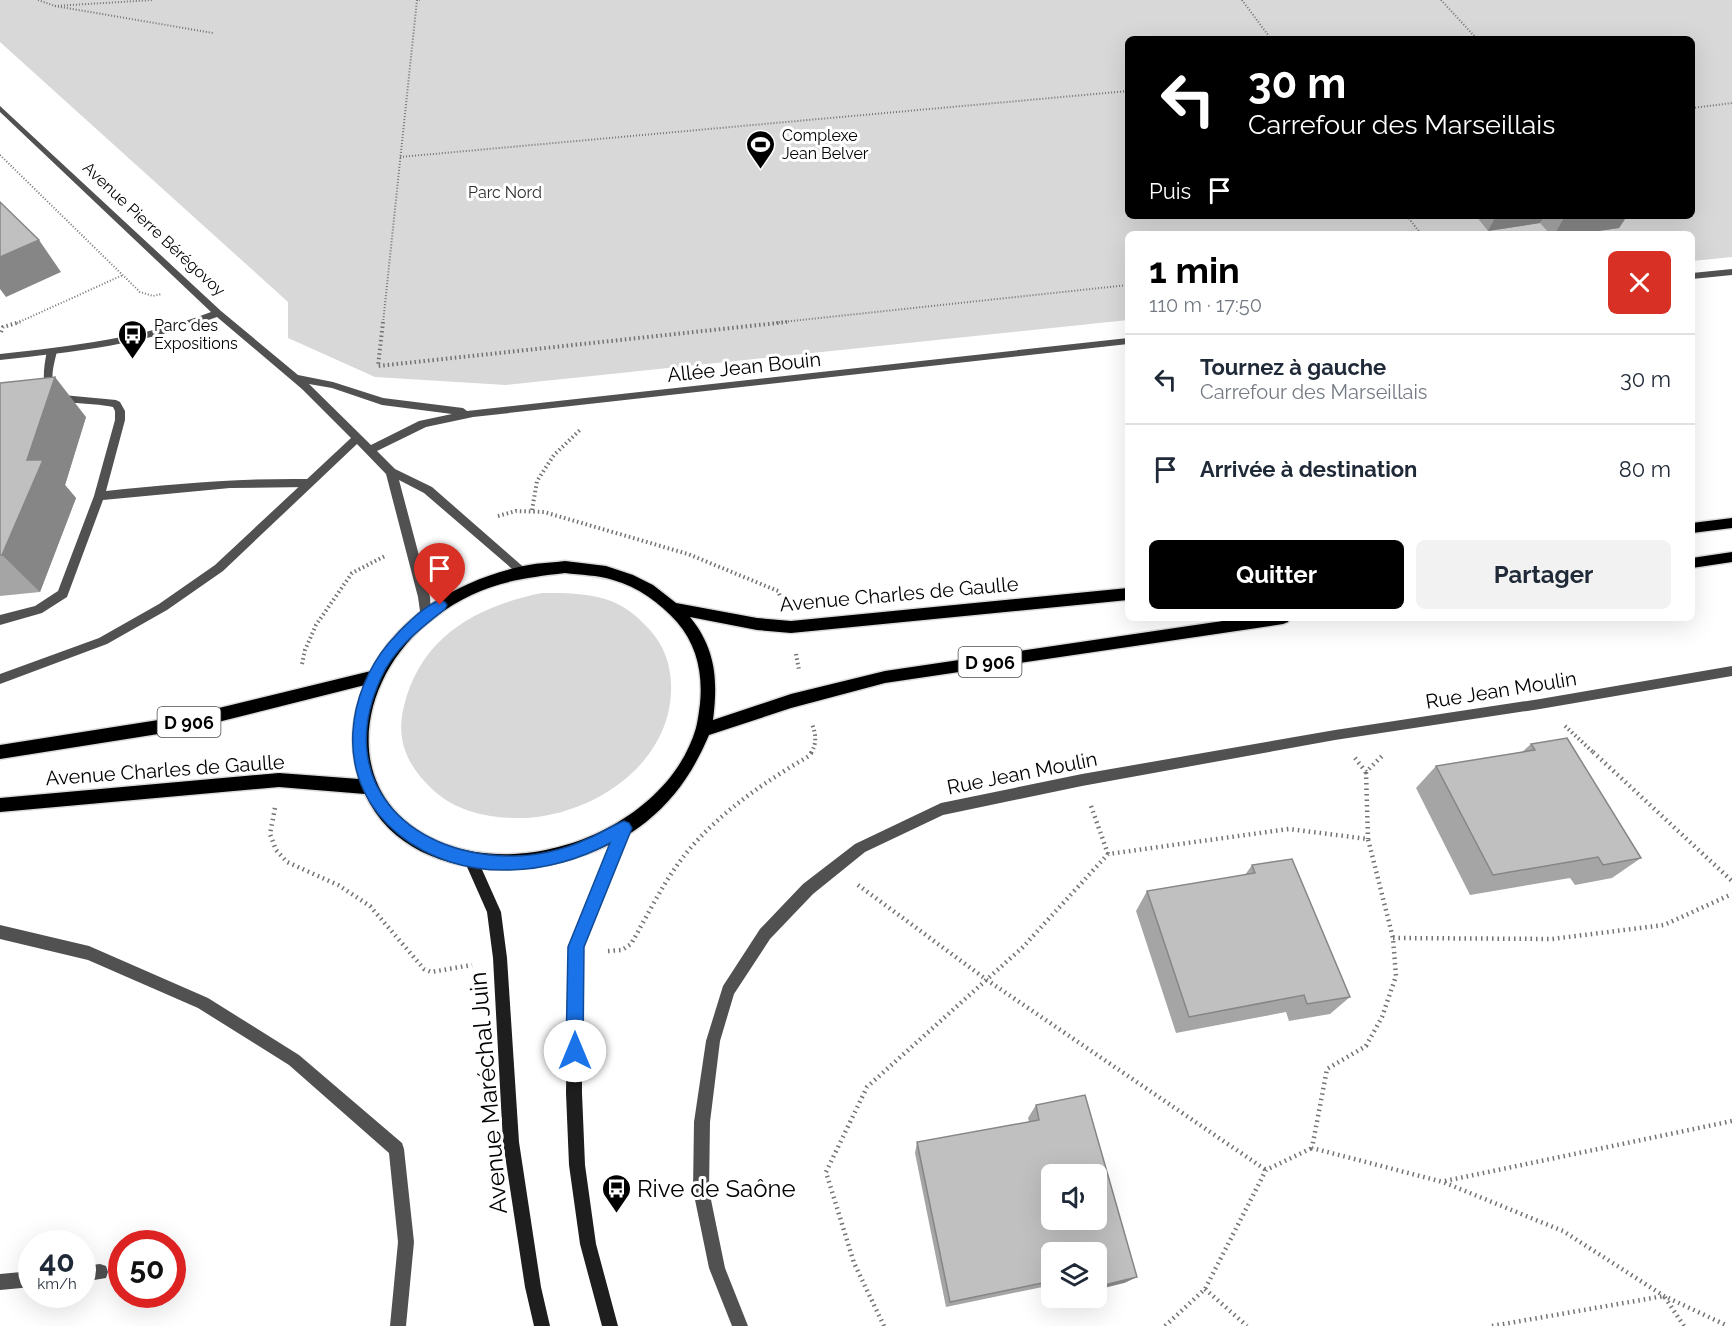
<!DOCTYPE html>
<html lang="fr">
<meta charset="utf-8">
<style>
body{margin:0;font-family:Raleway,sans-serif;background:#f2f2f3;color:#1f2937;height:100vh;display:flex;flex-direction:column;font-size:22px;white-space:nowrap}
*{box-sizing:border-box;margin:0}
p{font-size:20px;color:#747a83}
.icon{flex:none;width:33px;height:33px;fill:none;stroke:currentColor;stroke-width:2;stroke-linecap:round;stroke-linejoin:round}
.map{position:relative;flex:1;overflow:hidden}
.side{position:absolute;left:1125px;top:231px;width:570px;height:390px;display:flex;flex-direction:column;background:#fff;border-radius:9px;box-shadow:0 6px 24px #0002}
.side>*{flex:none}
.banner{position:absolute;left:1125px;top:36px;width:570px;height:183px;border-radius:9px;box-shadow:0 6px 24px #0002;background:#000;color:#fff;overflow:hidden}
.controls{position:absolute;left:1041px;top:1164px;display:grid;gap:12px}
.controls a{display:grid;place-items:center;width:66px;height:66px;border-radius:9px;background:#fff;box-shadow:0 6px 24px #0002;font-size:30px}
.speed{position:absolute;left:18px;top:1230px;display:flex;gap:12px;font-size:30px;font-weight:700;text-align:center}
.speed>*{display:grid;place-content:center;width:78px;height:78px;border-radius:50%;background:#fff;box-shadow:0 6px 24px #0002;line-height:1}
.speed small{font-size:15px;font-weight:400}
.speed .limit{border:9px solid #d22;background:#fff;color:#111}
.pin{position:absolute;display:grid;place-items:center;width:51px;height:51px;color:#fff;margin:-62px -26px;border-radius:50% 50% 50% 0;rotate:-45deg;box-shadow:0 0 6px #0007}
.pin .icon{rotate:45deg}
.me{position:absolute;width:66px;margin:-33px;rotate:0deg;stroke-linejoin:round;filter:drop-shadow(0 0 4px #0008)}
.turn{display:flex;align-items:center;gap:21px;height:126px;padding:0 24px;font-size:27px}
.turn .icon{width:78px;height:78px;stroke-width:2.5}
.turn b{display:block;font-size:42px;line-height:51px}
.then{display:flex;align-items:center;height:57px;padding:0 24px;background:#0003;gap:12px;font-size:22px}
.round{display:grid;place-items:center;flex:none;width:63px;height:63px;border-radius:9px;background:#f2f2f3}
.head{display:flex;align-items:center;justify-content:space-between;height:102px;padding:0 24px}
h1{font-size:36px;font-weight:700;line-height:45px;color:#000}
.action{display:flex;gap:12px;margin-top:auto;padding:12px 24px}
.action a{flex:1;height:69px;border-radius:9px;background:#000;color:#fff;font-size:24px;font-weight:700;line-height:69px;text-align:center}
.action a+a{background:#f2f2f3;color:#1f2937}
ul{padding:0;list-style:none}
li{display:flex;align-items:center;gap:18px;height:90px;padding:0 24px;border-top:2px solid #e0e1e3}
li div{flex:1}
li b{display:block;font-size:22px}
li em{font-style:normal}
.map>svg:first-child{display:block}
</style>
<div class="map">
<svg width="1732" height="1326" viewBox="0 0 1732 1326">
<rect width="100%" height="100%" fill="#fff"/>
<g fill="#d8d8d8" fill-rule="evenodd">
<path d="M0,0h1732v257l-40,4v-27h-564v86l-622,65 -131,-8 -87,-39v-36l-288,-260zM1128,39h564v177h-564z"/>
<path d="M542,593c22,0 42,0 63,6 18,5 32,17 44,30 16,17 23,39 22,62 -2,78 -87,130 -159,127 -29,-1 -57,-8 -79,-28 -25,-23 -38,-50 -29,-84 17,-70 73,-100 138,-113z"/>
</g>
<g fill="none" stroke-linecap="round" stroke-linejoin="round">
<defs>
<g id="primary">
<polygon points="1732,518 1732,528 1692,533 1692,523"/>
<polygon points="1732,552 1732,562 1692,568 1692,558"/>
<path d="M565,561l41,5 27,9 20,10 23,18 81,15 34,3 337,-33v12l-337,33 -34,-3 -67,-13c26,32 28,63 23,103l78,-26 94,-23 358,-53h47l-2,4 -5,2 -398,59 -94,25 -82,27c-15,35 -33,63 -63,87 -75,60 -234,74 -281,-28l-86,-7 -279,25v-14l279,-25 80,6c-10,-32 -8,-64 6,-94l-175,44 -190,30v-14l190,-30 181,-44c28,-57 89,-90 148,-104 15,-4 31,-4 46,-6zM565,573c16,2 32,2 48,7 25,7 47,23 64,42 20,23 26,52 23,82 -1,7 -2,16 -4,24 -28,96 -161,150 -251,116 -109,-42 -91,-166 -11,-226 43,-33 79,-39 131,-45z"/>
</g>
</defs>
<use href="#primary" stroke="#dbdbdb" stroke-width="3"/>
<g stroke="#737373" stroke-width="2" stroke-dasharray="1 2" stroke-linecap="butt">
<polyline points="38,0 55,6 153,0"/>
<polyline points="1242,0 1271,39"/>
<polyline points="1441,0 1477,39"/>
<polyline points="55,6 213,33"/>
<polyline points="1692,108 1732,103"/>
<polyline points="0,155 140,292 153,296 161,294"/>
<polyline points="400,157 1128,91"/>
<polyline points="1407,216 1421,234"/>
<polyline points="17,323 123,275"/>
<polyline points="383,323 417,0 420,0"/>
<polyline points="773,323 1128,285"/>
</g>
<g stroke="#737373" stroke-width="4" stroke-dasharray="1.5 3" stroke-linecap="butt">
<polyline points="383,322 378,366 787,322"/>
<polyline points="1,332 3,327 20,322"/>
<polyline points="532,510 537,481 554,455 581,429"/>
<polyline points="498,516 516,511 544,512 688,554 778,591 781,598"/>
<polyline points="796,654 799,670"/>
<polyline points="302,664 305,650 316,625 352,573 385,556"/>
<polyline points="1565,726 1594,753"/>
<path d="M811,753c6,-10 5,-18 1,-29"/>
</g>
<g stroke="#737373" stroke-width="4.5" stroke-dasharray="1.5 4" stroke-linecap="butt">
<polyline points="1593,752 1732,881"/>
<polyline points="1355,758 1366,772 1382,756"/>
<polyline points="1366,772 1368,839"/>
<polyline points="1091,806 1108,854"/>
<polyline points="275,808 270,834 276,850 287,862 338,885 370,906 424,969 431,972 472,965"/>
<polyline points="858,885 987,980 1266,1170"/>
<polyline points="1393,938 1552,939 1664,925 1732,894"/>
<path d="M608,951l14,-1 9,-6c15,-26 29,-55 47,-80 32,-45 83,-80 131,-108l3,-4"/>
<polyline points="1445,1181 1732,1121"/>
<polyline points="1205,1289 1247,1326"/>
<polyline points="884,1326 854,1263 826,1172 867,1087 1023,947 1108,854 1289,829 1368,839 1393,938 1396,976 1382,1017 1366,1046 1327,1069 1312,1148 1443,1182 1563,1231 1664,1296 1728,1326"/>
<polyline points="1165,1326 1205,1289 1266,1170 1312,1148"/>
<polyline points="1492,1326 1664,1296 1684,1326"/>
</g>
<g fill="#515151" fill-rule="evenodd">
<path d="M52,348l5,3c-3,15 -11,35 6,44l53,5 4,2 5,9v9l-19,71c67,-7 134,-13 202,-12l5,4 -5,4 -78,1 -127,12 -36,97 -25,16 -42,12v-10l35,-9 23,-15 36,-95 21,-76v-9l-2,-4c-46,-10 -80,10 -66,-56z"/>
<polygon points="0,925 89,946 208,998 299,1055 402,1143 404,1149 414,1242 406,1326 390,1326 398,1242 389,1153 289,1065 198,1008 88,960 0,939"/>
<polygon points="100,1264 106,1266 108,1272 106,1278 82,1282 82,1266"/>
<polygon points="32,1271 32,1287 0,1290 0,1274"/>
</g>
<g fill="#515151" fill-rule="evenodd">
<path d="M0,106l221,205 77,64 35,7 50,16 80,10 4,3 661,-73v6l-655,73 -47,10 -49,24 18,18 37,18 96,84 -2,3h-8l-94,-81 -25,-13 31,117 1,18 -2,3h-8l-3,-21 -32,-123 -29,-30 -134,127 -56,39 -60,34 -107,40v-10l99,-36 60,-34 56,-39 136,-127 -49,-49 -85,-72c-71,27 -143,35 -217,43v-6c72,-8 143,-16 211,-42l-211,-200zM309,384l23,4 50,17 70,9 -33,7 -48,24z"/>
<polygon points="1732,269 1732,275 1692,279 1692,273"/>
<polygon points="1732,666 1732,676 1540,709 1335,740 1082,786 943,815 865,852 813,894 770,939 734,994 720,1041 710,1122 709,1190 725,1268 748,1326 732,1326 709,1268 693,1190 694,1122 706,1041 723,986 760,929 803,884 855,844 941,803 1082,774 1335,730 1540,699"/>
</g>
<g fill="#1e1e1e" fill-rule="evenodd">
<polygon points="624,822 629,824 631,828 582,947 582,1093 585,1165 596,1244 618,1326 602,1326 580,1244 569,1165 566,1093 568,947 617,828 619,824"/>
<polygon points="471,854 476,856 501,912 507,958 519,1142 541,1287 550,1326 534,1326 525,1287 503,1142 493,958 487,912 464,860 466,856"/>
</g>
<use href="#primary" fill="#000" fill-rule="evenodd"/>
</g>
<g fill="#a5a5a5">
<polygon points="1476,216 1627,216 1619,228 1577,234 1550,234 1540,223 1488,231"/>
<polygon points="0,383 86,417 65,485 76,498 40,592 0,596"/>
<polygon points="1531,744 1641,858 1612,878 1575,885 1570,878 1470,895 1416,788 1436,766 1522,752"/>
<polygon points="1252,865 1350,997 1330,1014 1289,1021 1286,1012 1176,1033 1136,911 1147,891 1245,875"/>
<polygon points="1036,1105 1137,1277 1124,1283 1052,1252 1052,1285 946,1307 915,1153 917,1142 1029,1122 1028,1118"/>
</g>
<g fill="#868686">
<polygon points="1496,216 1544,216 1540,223 1488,231"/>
<polygon points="1565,216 1627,216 1619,228 1577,234 1555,234"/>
<polygon points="39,240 61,272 6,297 0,289 0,257"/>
<polygon points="55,377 86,417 65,485 76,498 40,592 2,555 27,460"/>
<polygon points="1137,1277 1124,1283 1096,1290 1096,1287"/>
</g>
<g fill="#c0c0c0" stroke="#868686" stroke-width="1.5" fill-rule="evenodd">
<polygon points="0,202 39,240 0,257"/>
<polygon points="55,377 27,460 43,460 2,555 0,555 0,383"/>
<polygon points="1567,738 1641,858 1603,865 1598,857 1493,875 1436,766 1535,750 1531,744"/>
<polygon points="1292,859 1350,997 1307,1004 1304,995 1189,1017 1147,891 1255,873 1252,865"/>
<path d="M1085,1095l52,182 -41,10v-35h-44v29l-102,21 -33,-160 122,-22 -3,-15zM1052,1174h44v46h-44z"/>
</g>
<path fill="#1a73e8" stroke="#114b97" stroke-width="1.5" d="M440,600l5,2 2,3 -2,4c-25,20 -51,39 -64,69 -47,102 25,176 127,178 25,1 56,-6 79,-17 13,-5 24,-13 37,-18l5,2 3,5 -48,119 -1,104 -2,6 -6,3 -6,-3 -3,-6 2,-104 42,-104c-30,16 -65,26 -100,27 -81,3 -163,-51 -157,-139 2,-31 15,-63 35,-87 12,-14 35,-38 52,-44z"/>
<defs>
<symbol id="stadium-pin" viewBox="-11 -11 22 30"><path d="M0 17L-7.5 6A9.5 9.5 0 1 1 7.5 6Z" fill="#000" stroke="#fff"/><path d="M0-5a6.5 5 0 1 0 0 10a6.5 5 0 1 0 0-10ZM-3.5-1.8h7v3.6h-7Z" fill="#fff"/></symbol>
<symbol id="bus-pin" viewBox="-11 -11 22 30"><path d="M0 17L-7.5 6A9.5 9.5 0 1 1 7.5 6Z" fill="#000" stroke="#fff"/><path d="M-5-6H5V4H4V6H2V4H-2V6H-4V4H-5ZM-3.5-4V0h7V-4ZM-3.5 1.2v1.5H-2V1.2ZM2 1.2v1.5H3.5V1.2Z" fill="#fff"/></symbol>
</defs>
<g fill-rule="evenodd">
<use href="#stadium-pin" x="744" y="128" width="33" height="45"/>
<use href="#bus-pin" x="116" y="318" width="33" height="45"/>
<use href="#bus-pin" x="600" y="1172" width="33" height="45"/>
</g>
<g text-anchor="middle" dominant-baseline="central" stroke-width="6" stroke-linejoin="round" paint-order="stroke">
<g font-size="16" fill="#000" stroke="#fff" text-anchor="start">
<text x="782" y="135">Complexe<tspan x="782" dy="18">Jean Belver</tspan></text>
<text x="154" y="325">Parc des<tspan x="154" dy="18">Expositions</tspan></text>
</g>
<g font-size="16" fill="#2f2f2f" stroke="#fff">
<text x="505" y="192">Parc Nord</text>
</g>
<g font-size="16" fill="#000" stroke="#fff">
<text transform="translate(154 229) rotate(43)">Avenue Pierre Bérégovoy</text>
</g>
<g fill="#fff" stroke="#4c4c4c" stroke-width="1.5">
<rect x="958.5" y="647" width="63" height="30" rx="4.5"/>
<rect x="157.5" y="707" width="63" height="30" rx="4.5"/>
</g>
<g font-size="18" font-weight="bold" fill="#000">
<text x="990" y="662">D 906</text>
<text x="189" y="722">D 906</text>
</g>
<g font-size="20" fill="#000" stroke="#fff">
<text transform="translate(744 367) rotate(-6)">Allée Jean Bouin</text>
<text transform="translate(899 594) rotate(-5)">Avenue Charles de Gaulle</text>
<text transform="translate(1501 690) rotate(-9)">Rue Jean Moulin</text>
<text transform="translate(165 770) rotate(-4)">Avenue Charles de Gaulle</text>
<text transform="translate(1022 773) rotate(-11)">Rue Jean Moulin</text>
</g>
<g font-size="24" fill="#000" stroke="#fff">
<text transform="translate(488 1093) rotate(-95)">Avenue Maréchal Juin</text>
</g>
<g font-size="24" fill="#000" stroke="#fff" text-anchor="start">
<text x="637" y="1188">Rive de Saône</text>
</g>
</g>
</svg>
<div class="controls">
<a><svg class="icon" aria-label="sound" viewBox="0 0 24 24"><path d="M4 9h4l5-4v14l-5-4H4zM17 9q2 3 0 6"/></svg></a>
<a><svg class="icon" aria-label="layers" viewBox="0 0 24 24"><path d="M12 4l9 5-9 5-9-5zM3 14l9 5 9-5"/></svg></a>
</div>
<div class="speed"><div>40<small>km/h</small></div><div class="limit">50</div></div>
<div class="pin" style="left:440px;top:605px;background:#d93025"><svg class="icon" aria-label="arrive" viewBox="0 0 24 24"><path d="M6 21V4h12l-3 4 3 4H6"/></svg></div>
<svg class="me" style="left:575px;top:1051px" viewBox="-20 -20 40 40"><circle r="19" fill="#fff"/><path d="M0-13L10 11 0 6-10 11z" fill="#1a73e8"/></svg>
<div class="banner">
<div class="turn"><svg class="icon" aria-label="left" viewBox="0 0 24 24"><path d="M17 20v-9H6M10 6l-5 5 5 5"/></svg><div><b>30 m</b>Carrefour des Marseillais</div></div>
<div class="then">Puis<svg class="icon" aria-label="arrive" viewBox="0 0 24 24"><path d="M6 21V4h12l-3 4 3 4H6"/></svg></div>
</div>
<section class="side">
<div class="head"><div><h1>1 min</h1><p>110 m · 17:50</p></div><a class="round" style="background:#d93025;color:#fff"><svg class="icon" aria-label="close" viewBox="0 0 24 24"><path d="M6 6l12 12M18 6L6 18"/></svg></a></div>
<ul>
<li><svg class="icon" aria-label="left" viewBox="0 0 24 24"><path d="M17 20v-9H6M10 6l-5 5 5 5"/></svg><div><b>Tournez à gauche</b><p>Carrefour des Marseillais</p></div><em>30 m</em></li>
<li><svg class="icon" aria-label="arrive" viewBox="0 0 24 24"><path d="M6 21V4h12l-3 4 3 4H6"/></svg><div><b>Arrivée à destination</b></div><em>80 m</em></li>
</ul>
<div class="action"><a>Quitter</a><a>Partager</a></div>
</section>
</div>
